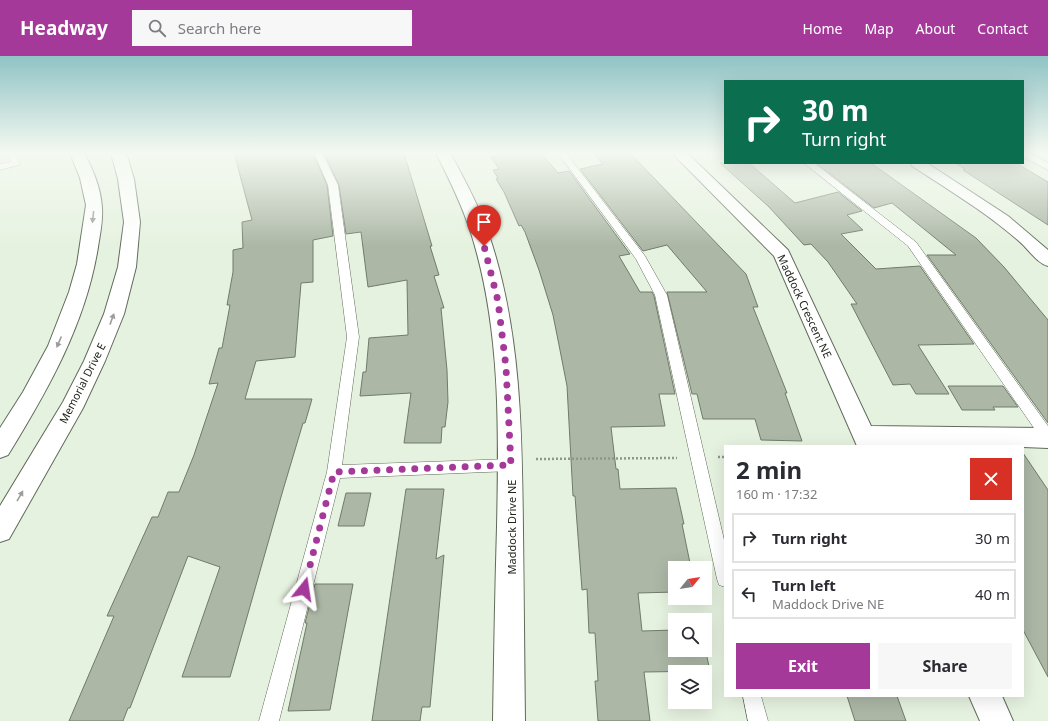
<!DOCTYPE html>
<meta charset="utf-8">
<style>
body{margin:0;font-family:"Noto Sans",sans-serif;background:#f7f7f7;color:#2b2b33;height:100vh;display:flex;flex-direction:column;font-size:15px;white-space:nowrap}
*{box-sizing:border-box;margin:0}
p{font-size:13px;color:#7c7c81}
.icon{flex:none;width:22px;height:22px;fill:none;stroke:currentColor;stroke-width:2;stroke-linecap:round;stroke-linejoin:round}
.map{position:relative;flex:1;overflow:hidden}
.details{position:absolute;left:724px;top:389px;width:300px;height:252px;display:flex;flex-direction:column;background:#fff;border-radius:0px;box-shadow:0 4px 16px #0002}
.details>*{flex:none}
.guide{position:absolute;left:724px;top:24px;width:300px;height:84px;border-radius:0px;box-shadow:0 4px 16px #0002;background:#0b6e4f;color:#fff;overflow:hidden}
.needle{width:26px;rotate:60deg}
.fabs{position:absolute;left:668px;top:505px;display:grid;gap:8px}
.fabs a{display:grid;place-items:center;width:44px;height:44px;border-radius:0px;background:#fff;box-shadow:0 4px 16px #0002;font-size:20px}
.pin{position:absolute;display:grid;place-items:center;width:34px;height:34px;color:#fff;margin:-41px -17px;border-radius:50% 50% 50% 0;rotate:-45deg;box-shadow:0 0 4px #0007}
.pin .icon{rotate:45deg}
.me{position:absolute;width:44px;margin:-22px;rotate:15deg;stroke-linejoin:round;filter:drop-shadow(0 0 3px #0008)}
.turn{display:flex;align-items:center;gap:14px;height:84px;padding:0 12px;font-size:18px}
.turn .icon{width:52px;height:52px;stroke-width:2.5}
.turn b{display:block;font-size:28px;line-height:34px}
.round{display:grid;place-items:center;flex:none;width:42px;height:42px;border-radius:0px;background:#f7f7f7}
.summary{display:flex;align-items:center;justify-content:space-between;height:68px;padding:0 12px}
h1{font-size:24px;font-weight:700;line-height:30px}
.cta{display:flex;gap:8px;margin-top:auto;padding:8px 12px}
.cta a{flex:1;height:46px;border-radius:0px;background:#a4399a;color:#fff;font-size:16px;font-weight:700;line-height:46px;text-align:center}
.cta a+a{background:#f7f7f7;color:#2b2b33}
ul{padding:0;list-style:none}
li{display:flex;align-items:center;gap:12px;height:50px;margin:0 8px 6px;padding:0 4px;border:2px solid #e1e1e2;border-radius:0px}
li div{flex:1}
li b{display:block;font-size:15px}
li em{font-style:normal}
header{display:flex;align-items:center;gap:24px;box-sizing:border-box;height:56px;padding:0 20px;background:#a4399a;color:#fff}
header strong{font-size:19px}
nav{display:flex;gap:22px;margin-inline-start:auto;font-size:14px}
.search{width:280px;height:36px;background:#f7f7f7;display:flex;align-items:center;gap:10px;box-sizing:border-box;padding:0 14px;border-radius:0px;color:#7c7c81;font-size:15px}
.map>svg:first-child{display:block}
</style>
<header>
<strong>Headway</strong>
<div class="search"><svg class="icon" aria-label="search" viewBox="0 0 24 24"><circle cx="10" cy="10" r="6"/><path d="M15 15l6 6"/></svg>Search here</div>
<nav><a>Home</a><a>Map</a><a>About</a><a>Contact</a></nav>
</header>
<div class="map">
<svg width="1048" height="665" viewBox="0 0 1048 665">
<rect width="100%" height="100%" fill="#e6f2e0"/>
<g fill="#acb7a6" stroke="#707b6b">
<polygon points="234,97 313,97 327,129 333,180 313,184 313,226 301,227 295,301 256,305 245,343 312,343 305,367 303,367 283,434 230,621 182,621 220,511 188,500 130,652 128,652 123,665 69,665 114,560 107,560 152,461 158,461 168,436 179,436 194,399 218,327 209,328 219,292 222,292 230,249 227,249 233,216 233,194 243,192 242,166 252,164"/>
<polygon points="324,97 404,97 432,190 430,190 439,219 434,220 444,252 441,252 447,314 448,346 445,371 442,371 441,387 404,387 411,337 360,340 363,316 366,316 369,282 408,279 407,224 368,231 361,176 346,178 339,129"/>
<polygon points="511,97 541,97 558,117 569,115 630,198 619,200 640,236 652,236 654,240 675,338 659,338 665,370 611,371 616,413 618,413 620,433 676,432 684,468 682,468 691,512 675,512 675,536 638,537 642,575 675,574 675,594 705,594 705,592 710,615 644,616 650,665 598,665 595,625 598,625 595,577 589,577 587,533 582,534 575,440 573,440 567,330 559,289 553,259 539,214 525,176 521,169 519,170 504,136 496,123 498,122 493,114 499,113 491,101"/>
<polygon points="593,97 630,97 746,218 758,251 753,251 787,337 785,337 802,385 761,384 755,363 703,363 697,338 692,338 667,236 707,236 667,189 643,195 580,113 603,108"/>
<polygon points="720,107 749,107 795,147 838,136 862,155 847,159 863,174 841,178 876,213 920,210 974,288 918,289 949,338 916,338 910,328 893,329 851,248 857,248 828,206 811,188 804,189 768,150"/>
<polygon points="816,107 871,107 976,182 1004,211 1048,264 1048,367 927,199 956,199 892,147 874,152"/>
<polygon points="955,107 1016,107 1048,126 1048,169 963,114 965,113"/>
<polygon points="948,330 1003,330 1018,351 993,351 995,354 962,354"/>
<polygon points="1023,397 1048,434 1048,621 1023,574"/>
<polygon points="406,433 444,433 436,503 444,499 430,651 422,651 420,665 372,665"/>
<polygon points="346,437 371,437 364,470 338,470"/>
<polygon points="315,528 353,528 330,654 288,655 307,567 305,567"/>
<polygon points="847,640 897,640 906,665 855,665"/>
</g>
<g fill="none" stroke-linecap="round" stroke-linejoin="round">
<defs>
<g id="lane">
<polygon points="6,97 14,97 20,107 19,109 0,114 0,108 11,106"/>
<polygon points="314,97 322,97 338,129 359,281 342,409 511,403 516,405 518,409 516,413 511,415 340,422 279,665 259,665 327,416 347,281 328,129"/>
<polygon points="558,97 566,97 645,200 667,239 725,488 725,531 719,529 717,523 655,239 636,203"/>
<polygon points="1023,97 1029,97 1048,107 1048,114 1023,101"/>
<polygon points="804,107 814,107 916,186 1048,370 1048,387 1043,385 908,190"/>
<polygon points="743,640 761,640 768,665 748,665"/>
</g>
<g id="street">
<path d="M436,97h14c15,27 29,53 39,82 32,95 33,196 34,296 1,63 1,127 2,190h-32c1,-65 2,-129 4,-194 2,-97 4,-199 -26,-294 -9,-28 -22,-54 -35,-80z"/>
<polygon points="672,97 687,97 788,194 871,370 1048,372 1048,392 1023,391 1023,390 857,390 774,200"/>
<path d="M910,107h17l81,53 40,34v16c-11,-3 -19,-16 -28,-24 -33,-29 -71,-52 -108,-76z"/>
<polygon points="969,640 1002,640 1013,665 980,665"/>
</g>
<g id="secondary">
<path d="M70,97h14c9,16 17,36 18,55 1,13 -2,26 -4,39 -12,76 -50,143 -90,208l-8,3v-30l23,-36 25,-46 21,-54 8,-28 9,-59 -6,-27z"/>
<polygon points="111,97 125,97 127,100 134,123 140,166 136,211 124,258 105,305 83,352 9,483 0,486 0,450 63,346 84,305 104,258 118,211 124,166 118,123"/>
</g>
</defs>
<use href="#lane" stroke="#616b5b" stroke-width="1"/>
<use href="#street" stroke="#616b5b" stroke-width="2"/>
<use href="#secondary" stroke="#616b5b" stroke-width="2"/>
<polyline stroke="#8e978a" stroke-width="2" stroke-dasharray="1.5 1.5" stroke-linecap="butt" points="45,97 48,102"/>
<g stroke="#8e978a" stroke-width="2.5" stroke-dasharray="2 2" stroke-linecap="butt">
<polyline points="718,401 725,401"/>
<polyline points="536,403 677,402"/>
</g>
<use href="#lane" fill="#fff" fill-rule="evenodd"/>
<use href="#street" fill="#fff" fill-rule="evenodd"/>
<use href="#secondary" fill="#fff" fill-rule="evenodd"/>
</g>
<defs><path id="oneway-solid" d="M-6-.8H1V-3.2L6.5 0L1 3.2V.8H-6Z"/></defs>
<g fill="#9b9d9a">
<use href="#oneway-solid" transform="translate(93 161) rotate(96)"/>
<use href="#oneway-solid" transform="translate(112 263) rotate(-70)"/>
<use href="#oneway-solid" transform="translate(59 286) rotate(113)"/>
<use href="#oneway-solid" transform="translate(20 440) rotate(-60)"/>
</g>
<linearGradient id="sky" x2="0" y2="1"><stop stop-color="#90c3c5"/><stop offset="0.51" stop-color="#f4f9f1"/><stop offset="1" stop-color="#f4f9f1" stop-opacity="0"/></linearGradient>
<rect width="1048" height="190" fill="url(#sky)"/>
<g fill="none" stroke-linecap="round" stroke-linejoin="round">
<polyline stroke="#a4399a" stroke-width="7" stroke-dasharray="0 12.6" points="304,533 334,416 511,409 506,311 498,245 484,190"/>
</g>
<g text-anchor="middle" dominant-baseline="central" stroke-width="3" stroke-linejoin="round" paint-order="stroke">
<g font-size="11" fill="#21251e" stroke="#fff">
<text transform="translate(805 250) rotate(65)">Maddock Crescent NE</text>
<text transform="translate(82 327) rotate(-63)">Memorial Drive E</text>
<text transform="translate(511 471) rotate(-90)">Maddock Drive NE</text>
</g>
</g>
</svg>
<div class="fabs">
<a><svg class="needle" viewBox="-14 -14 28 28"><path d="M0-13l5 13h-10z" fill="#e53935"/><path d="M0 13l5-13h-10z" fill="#7c7c81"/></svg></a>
<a><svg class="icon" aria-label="search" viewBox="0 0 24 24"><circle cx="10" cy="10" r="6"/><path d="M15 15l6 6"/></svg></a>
<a><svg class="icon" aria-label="layers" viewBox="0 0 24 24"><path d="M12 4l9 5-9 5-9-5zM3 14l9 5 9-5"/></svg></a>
</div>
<div class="pin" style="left:484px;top:190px;background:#d93025"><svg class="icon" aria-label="arrive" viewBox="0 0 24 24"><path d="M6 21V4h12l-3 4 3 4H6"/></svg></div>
<svg class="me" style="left:304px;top:533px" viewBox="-20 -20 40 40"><path d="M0-17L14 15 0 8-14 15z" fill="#a4399a" stroke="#fff" stroke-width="4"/></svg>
<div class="guide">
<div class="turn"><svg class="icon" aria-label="right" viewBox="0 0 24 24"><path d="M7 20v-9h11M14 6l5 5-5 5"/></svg><div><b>30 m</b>Turn right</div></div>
</div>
<section class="details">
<div class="summary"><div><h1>2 min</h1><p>160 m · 17:32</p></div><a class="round" style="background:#d93025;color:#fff"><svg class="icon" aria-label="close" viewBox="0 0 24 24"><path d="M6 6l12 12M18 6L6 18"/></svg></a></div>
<ul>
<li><svg class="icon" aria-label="right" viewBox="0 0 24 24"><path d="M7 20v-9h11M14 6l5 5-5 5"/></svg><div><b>Turn right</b></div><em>30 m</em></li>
<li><svg class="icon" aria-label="left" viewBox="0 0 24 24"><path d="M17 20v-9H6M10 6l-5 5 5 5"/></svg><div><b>Turn left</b><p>Maddock Drive NE</p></div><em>40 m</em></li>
</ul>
<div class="cta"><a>Exit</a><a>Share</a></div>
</section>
</div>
